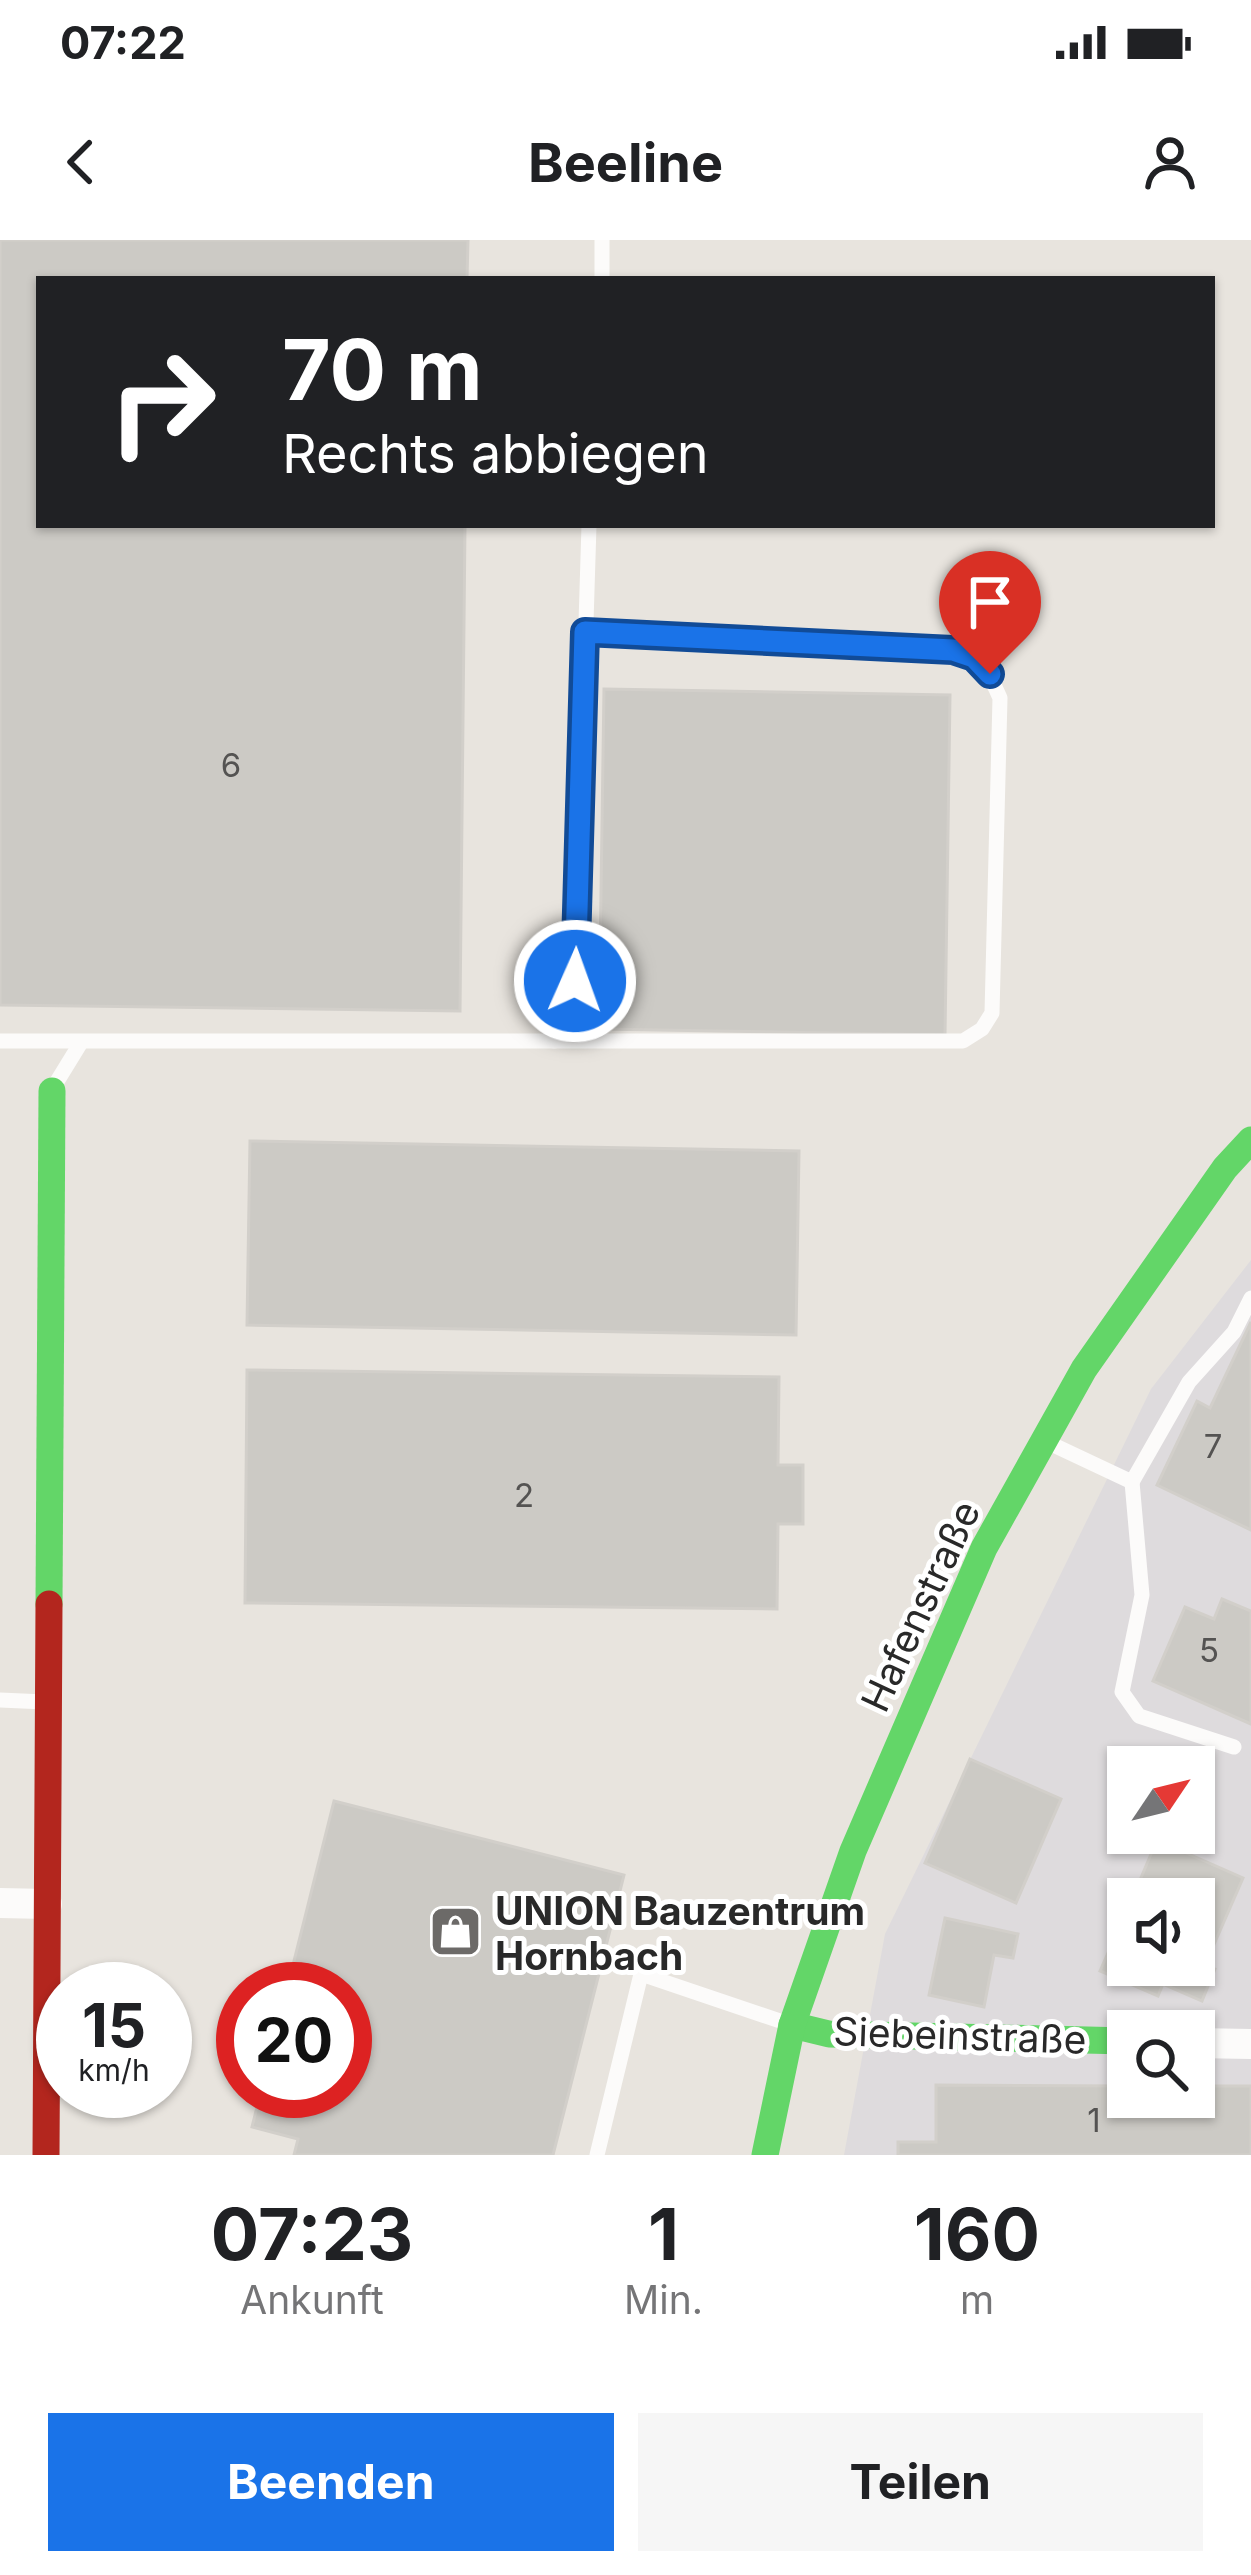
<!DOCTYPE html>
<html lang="de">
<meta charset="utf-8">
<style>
body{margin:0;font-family:Inter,sans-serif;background:#f6f6f6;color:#202124;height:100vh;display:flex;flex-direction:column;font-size:45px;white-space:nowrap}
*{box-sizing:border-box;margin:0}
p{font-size:39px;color:#757577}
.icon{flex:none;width:66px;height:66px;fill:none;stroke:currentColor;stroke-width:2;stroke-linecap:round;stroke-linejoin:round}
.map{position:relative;height:1915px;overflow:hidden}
.side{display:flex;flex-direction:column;background:#fff;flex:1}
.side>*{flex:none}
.guide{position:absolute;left:36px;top:36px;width:1179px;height:252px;border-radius:0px;box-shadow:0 3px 9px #0004;background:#202124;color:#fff;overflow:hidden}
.needle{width:78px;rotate:55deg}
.buttons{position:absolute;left:1107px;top:1506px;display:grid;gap:24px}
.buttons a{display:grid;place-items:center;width:108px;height:108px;border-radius:0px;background:#fff;box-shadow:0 3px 9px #0004;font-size:60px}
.speed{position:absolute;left:36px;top:1722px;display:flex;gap:24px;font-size:60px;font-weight:700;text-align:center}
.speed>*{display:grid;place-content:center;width:156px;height:156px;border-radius:50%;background:#fff;box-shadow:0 3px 9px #0004;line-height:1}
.speed small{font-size:30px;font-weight:400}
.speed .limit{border:18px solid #d22;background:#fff;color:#111}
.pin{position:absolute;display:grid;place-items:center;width:102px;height:102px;color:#fff;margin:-123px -51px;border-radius:50% 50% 50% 0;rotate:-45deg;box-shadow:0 0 12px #0007}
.pin .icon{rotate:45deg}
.me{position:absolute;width:132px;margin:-66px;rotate:2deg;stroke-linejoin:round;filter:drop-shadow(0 0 9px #0008)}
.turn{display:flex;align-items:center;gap:42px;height:252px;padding:0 48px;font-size:54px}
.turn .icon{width:156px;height:156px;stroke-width:2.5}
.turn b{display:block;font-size:84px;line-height:102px}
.eta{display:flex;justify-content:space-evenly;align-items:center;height:204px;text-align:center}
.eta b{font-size:72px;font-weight:700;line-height:84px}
.action{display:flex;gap:24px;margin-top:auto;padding:24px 48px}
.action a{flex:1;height:138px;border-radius:0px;background:#1a73e8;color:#fff;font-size:48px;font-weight:700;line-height:138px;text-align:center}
.action a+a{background:#f6f6f6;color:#202124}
.status{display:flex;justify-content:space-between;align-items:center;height:84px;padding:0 60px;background:#fff;direction:ltr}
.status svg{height:33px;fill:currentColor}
header{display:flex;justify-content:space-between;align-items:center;height:156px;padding:0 48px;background:#fff;font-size:54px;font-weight:700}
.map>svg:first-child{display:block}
</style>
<div class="status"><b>07:22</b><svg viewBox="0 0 49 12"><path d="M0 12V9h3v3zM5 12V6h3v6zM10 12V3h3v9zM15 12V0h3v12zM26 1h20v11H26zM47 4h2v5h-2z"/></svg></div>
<header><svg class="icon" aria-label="back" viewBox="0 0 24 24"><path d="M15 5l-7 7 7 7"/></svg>Beeline<svg class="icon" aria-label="person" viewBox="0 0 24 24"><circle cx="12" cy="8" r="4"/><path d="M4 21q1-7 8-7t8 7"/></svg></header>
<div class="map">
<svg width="1251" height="1915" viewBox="0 0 1251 1915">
<rect width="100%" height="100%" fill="#e8e4de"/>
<path fill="#dedbdd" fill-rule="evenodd" d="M1251,1020v895h-407l41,-221 266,-545zM1128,1527h66v66h-66zM1128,1659h66v66h-66zM1128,1791h66v66h-66z"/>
<g fill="#cccac5" stroke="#d2cfca" stroke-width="3">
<polygon points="0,0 468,0 467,39 39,39 39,285 465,285 460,771 0,765"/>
<polygon points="604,449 950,455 945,795 599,789"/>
<polygon points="250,901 799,911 796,1095 247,1085"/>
<polygon points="1251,1082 1251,1290 1157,1245 1197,1161 1210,1168"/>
<polygon points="247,1130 779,1137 778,1225 803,1225 803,1284 778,1284 777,1369 245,1363"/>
<polygon points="1222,1359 1251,1371 1251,1484 1153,1441 1185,1367 1214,1379"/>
<polygon points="970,1519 1061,1559 1016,1663 925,1623"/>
<polygon points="334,1561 624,1635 553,1915 294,1915 298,1899 252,1887 261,1851 345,1851 345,1749 287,1749"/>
<polygon points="1157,1600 1243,1638 1205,1725 1194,1720 1194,1659 1132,1659"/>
<polygon points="945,1678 1018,1694 1013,1718 994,1715 984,1767 929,1755"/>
<polygon points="1119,1688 1128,1692 1128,1725 1194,1725 1194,1720 1215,1729 1202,1761 1163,1744 1158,1756 1100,1731"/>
<polygon points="936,1845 1128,1846 1128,1857 1194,1857 1194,1846 1251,1846 1251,1915 898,1915 898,1902 936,1902"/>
</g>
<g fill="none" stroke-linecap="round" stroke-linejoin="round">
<g stroke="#fcfbfa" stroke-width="15">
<polyline points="602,0 602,39"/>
<polyline points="0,801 554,801 575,741 589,285"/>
<path d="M554,801h409l19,-12 10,-16 8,-315c-11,-26 -20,-39 -47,-48l-368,-18"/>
<polyline points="53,848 80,804"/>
<polyline points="1047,1202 1132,1242 1189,1142 1234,1092 1251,1058"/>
<polyline points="1132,1242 1142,1355 1122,1452 1139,1476 1234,1507"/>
<polyline points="0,1460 45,1462"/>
<polyline points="597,1915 641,1734 789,1784"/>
</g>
<g stroke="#fcfbfa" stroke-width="30">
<polyline points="0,1663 47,1664"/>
<polyline points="1194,1803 1251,1804"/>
</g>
<g stroke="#63d668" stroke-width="27">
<polyline points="49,1364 52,851"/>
<polyline points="792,1785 829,1794 1128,1801"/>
<polyline points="765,1915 792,1785 853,1611 984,1308 1084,1129 1225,928 1251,900"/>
</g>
<polyline stroke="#b3261e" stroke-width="27" points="46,1915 49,1364"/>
</g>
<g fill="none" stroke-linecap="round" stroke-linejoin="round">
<defs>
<polyline id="route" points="575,741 585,392 953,410 974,417 990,434"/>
</defs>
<use href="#route" stroke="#114b97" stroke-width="30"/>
<use href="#route" stroke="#1a73e8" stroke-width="21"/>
</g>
<defs>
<symbol id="shop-square" viewBox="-11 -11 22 22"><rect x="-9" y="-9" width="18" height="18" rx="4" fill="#6c6a68" stroke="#fff"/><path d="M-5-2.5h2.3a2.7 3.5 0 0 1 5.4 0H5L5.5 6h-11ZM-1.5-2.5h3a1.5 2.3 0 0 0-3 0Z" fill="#fff"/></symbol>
</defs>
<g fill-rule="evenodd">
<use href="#shop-square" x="426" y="1662" width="59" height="59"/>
</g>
<g text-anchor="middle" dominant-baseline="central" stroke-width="10" stroke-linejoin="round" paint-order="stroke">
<g font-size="33" fill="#545352">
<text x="231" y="525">6</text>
<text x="1213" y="1206">7</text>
<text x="524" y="1255">2</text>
<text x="1209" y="1410">5</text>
<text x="1094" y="1880">1</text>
</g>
<g font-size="39" fill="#292929" stroke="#fff">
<text transform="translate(920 1366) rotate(-65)">Hafenstraße</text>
<text transform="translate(960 1795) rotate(2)">Siebeinstraße</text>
</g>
<g font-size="39" font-weight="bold" fill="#292929" stroke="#fff" text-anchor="start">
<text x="495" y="1670">UNION Bauzentrum<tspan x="495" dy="45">Hornbach</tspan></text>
</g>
</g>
</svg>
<div class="buttons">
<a><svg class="needle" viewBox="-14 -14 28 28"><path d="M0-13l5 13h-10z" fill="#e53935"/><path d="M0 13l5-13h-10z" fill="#757577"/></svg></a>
<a><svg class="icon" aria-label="sound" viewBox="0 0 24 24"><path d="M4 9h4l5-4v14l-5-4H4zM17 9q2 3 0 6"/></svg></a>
<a><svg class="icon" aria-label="search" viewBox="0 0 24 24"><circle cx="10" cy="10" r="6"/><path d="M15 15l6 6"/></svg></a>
</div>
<div class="speed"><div>15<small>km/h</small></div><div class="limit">20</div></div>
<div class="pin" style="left:990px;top:434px;background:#d93025"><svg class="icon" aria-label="arrive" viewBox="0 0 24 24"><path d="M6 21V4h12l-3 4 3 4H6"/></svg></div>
<svg class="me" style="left:575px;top:741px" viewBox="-20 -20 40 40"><circle r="17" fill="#1a73e8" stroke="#fff" stroke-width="3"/><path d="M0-11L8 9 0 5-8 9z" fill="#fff"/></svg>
<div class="guide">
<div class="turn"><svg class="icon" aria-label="right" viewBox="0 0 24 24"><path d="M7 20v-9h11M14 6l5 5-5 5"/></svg><div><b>70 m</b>Rechts abbiegen</div></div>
</div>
</div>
<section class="side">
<div class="eta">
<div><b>07:23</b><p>Ankunft</p></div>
<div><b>1</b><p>Min.</p></div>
<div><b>160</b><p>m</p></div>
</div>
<div class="action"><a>Beenden</a><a>Teilen</a></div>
</section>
